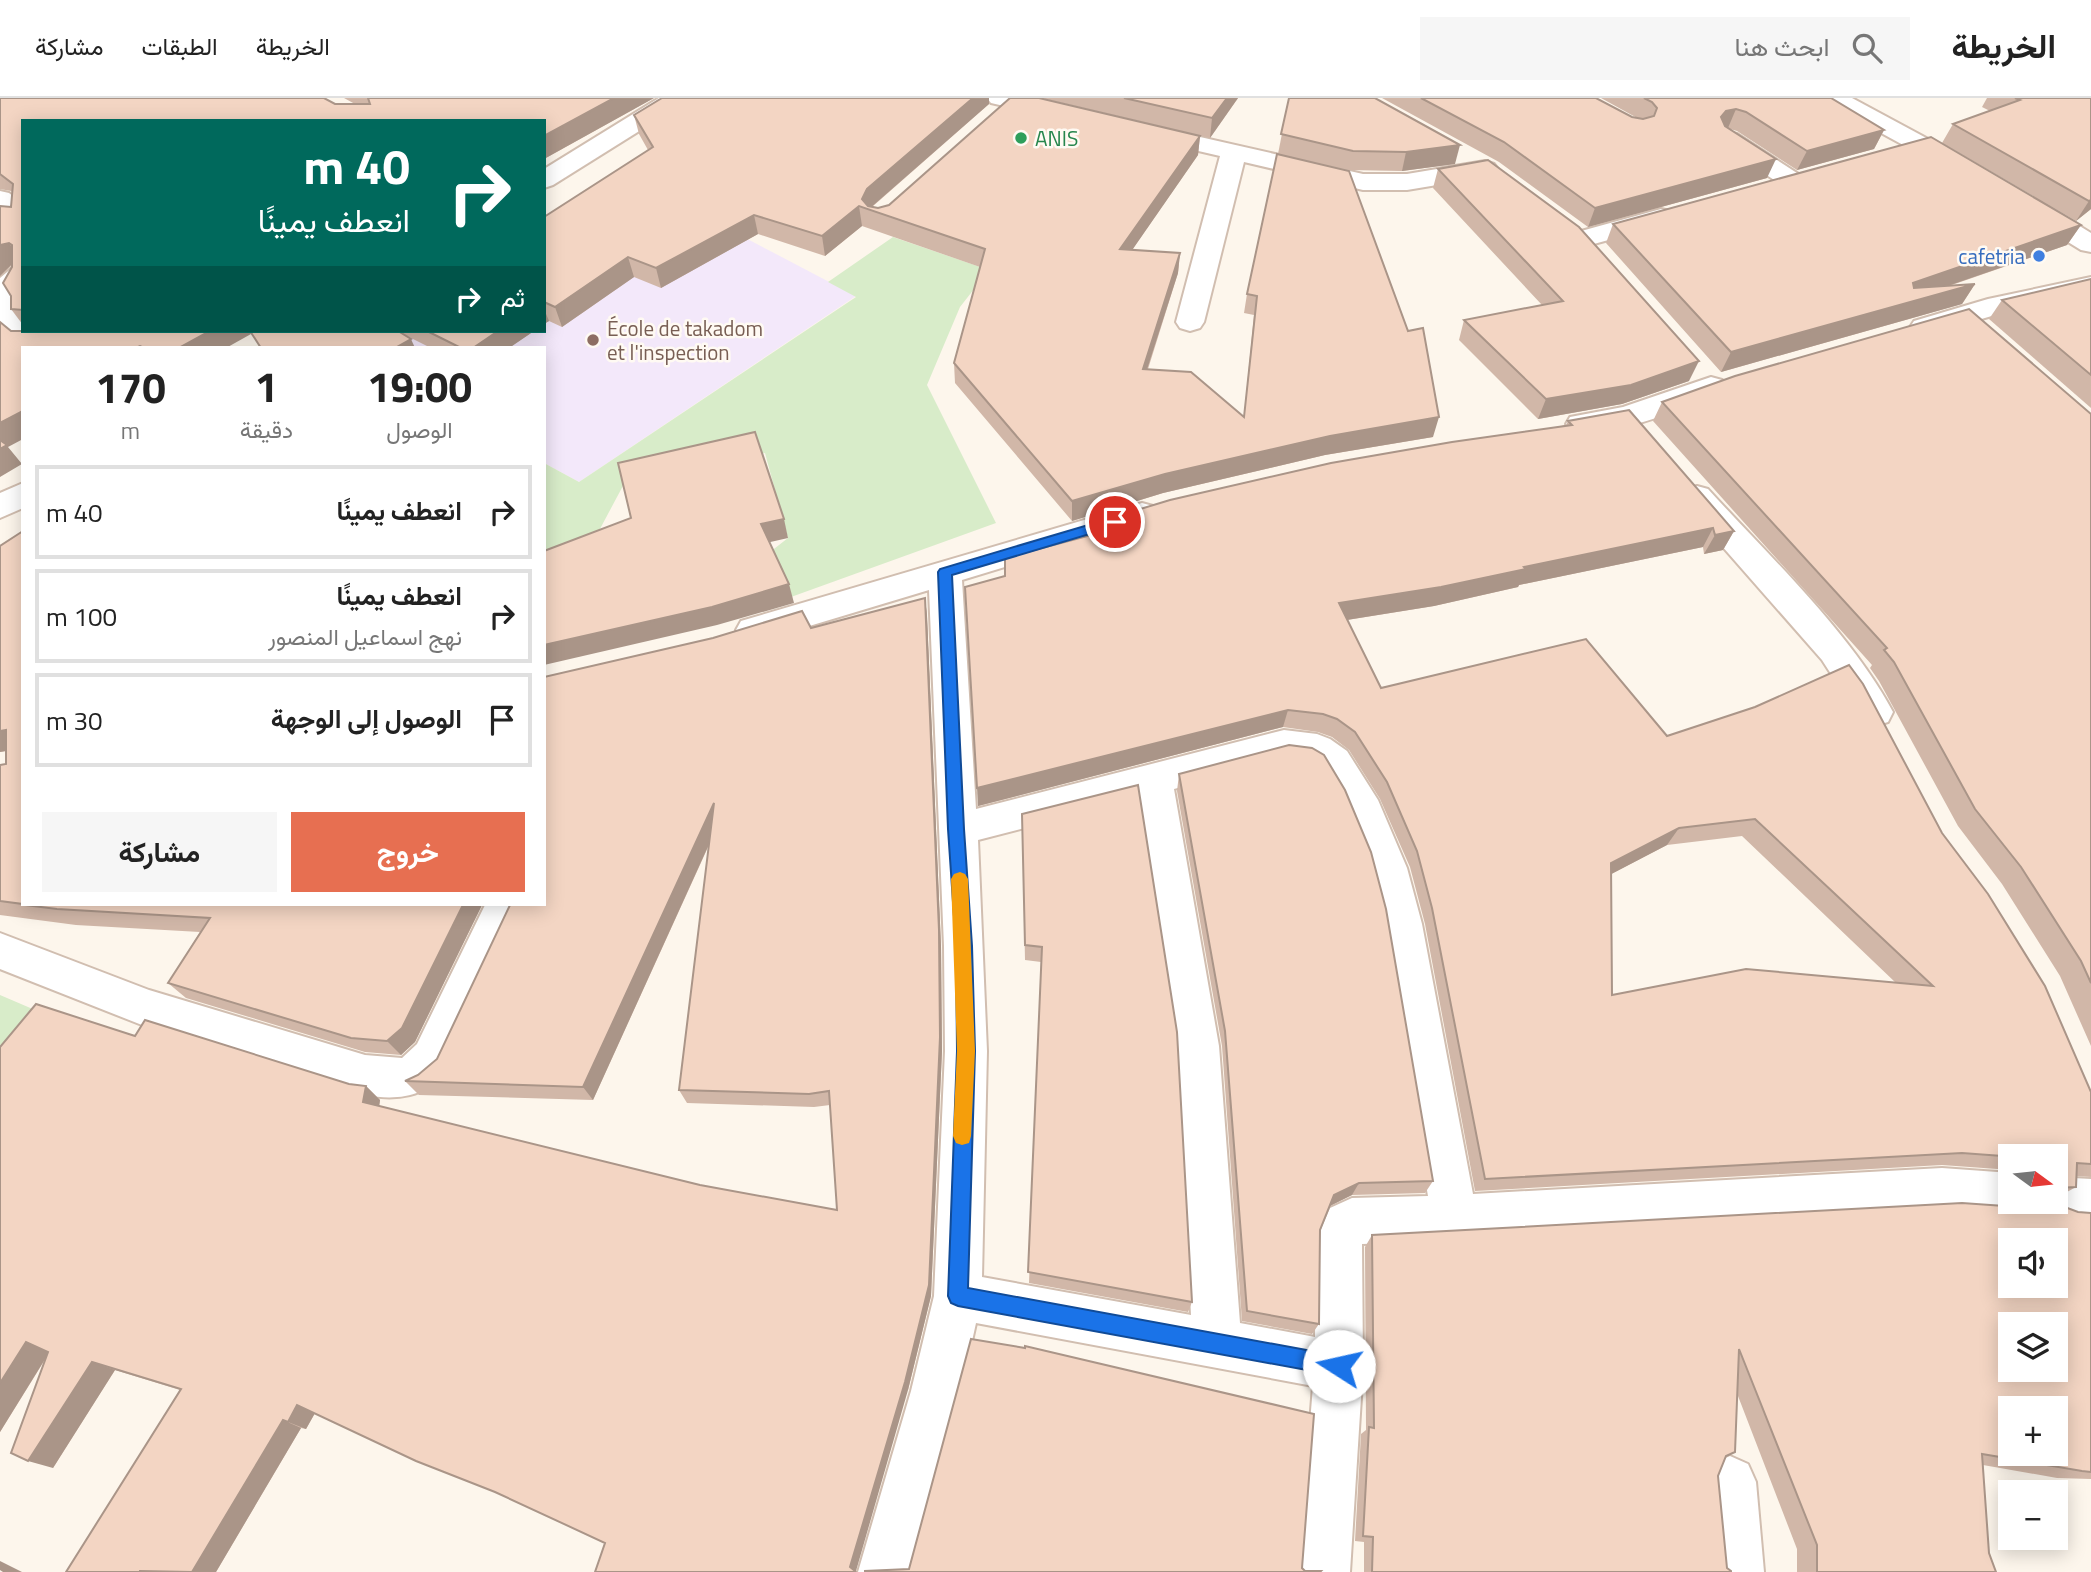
<!DOCTYPE html>
<html lang="ar">
<meta charset="utf-8">
<style>
body{margin:0;font-family:"Titillium Web",Vazirmatn,sans-serif;background:#f6f6f6;color:#222;direction:rtl;height:100vh;display:flex;flex-direction:column;font-size:26px;white-space:nowrap}
*{box-sizing:border-box;margin:0}
p{font-size:23px;color:#767676}
.icon{flex:none;width:38px;height:38px;fill:none;stroke:currentColor;stroke-width:2;stroke-linecap:round;stroke-linejoin:round}
.map{position:relative;flex:1;overflow:hidden;direction:ltr}
.side{position:absolute;left:21px;top:248px;width:525px;height:560px;display:flex;flex-direction:column;background:#fff;border-radius:0px;box-shadow:0 4px 18px #0003;direction:rtl}
.side>*{flex:none}
.banner{position:absolute;left:21px;top:21px;width:525px;height:214px;border-radius:0px;box-shadow:0 4px 18px #0003;direction:rtl;background:#00695c;color:#fff;overflow:hidden}
.needle{width:46px;rotate:105deg}
.buttons{position:absolute;left:1998px;top:1046px;display:grid;gap:14px}
.buttons a{display:grid;place-items:center;width:70px;height:70px;border-radius:0px;background:#fff;box-shadow:0 4px 18px #0003;font-size:35px}
.pin{position:absolute;display:grid;place-items:center;width:60px;height:60px;color:#fff;margin:-30px;border:4px solid #fff;border-radius:50%;box-shadow:0 2px 7px #0007}
.me{position:absolute;width:77px;margin:-38px;rotate:280deg;stroke-linejoin:round;filter:drop-shadow(0 0 5px #0008)}
.turn{display:flex;align-items:center;gap:24px;height:147px;padding:0 21px;font-size:32px}
.turn .icon{width:91px;height:91px;stroke-width:2.5}
.turn b{display:block;font-size:49px;line-height:60px}
.then{display:flex;align-items:center;height:66px;padding:0 21px;background:#0003;gap:14px;font-size:26px}
.eta{display:flex;justify-content:space-evenly;align-items:center;height:119px;text-align:center}
.eta b{font-size:42px;font-weight:700;line-height:49px}
.cta{display:flex;gap:14px;margin-top:auto;padding:14px 21px}
.cta a{flex:1;height:80px;border-radius:0px;background:#e76f51;color:#fff;font-size:28px;font-weight:700;line-height:80px;text-align:center}
.cta a+a{background:#f6f6f6;color:#222}
ul{padding:0;list-style:none}
li{display:flex;align-items:center;gap:21px;height:94px;margin:0 14px 10px;padding:0 7px;border:4px solid #e0e0e0;border-radius:0px}
li div{flex:1}
li b{display:block;font-size:26px}
li em{font-style:normal}
header{display:flex;align-items:center;gap:42px;box-sizing:border-box;height:98px;padding:0 35px;background:#fff;border-bottom:2px solid #e0e0e0}
header strong{font-size:33px}
nav{display:flex;gap:38px;margin-inline-start:auto;font-size:24px}
.search{width:490px;height:63px;background:#f6f6f6;display:flex;align-items:center;gap:18px;box-sizing:border-box;padding:0 24px;border-radius:0px;color:#767676;font-size:26px}
.map>svg:first-child{display:block}
</style>
<header>
<strong>الخريطة</strong>
<div class="search"><svg class="icon" aria-label="search" viewBox="0 0 24 24"><circle cx="10" cy="10" r="6"/><path d="M15 15l6 6"/></svg>ابحث هنا</div>
<nav><a>الخريطة</a><a>الطبقات</a><a>مشاركة</a></nav>
</header>
<div class="map">
<svg width="2091" height="1474" viewBox="0 0 2091 1474">
<rect width="100%" height="100%" fill="#fdf6ec"/>
<polygon fill="#f3e8fa" points="696,114 856,198 579,384 544,365 544,250 410,250 377,233 544,233 544,138"/>
<g fill="#d8ecc9">
<polygon points="893,139 989,172 960,209 927,287 996,425 791,499 770,454 788,440 765,355 625,384 585,459 544,475 544,365 579,384 856,199 828,184"/>
<polygon points="0,897 56,921 0,990"/>
</g>
<g fill="none" stroke-linecap="round" stroke-linejoin="round">
<defs>
<g id="minor">
<polygon points="659,0 688,0 684,5 553,87 544,90 544,71"/>
<polygon points="987,0 1031,0 1066,8 1069,13 1066,18 1057,20 991,5"/>
<polygon points="1822,0 1852,0 1969,63 1973,68 1969,73 1960,76 1951,73 1826,5"/>
<polygon points="1147,27 1363,76 1407,76 1485,63 1494,66 1498,71 1494,76 1485,79 1407,92 1363,92 1244,64 1204,224 1200,230 1190,233 1180,230 1176,224 1220,58 1138,39 1135,34 1138,29"/>
<polygon points="1728,34 1737,36 1800,77 1804,82 1800,87 1791,90 1782,87 1719,46 1716,41 1719,36"/>
<polygon points="0,93 9,95 23,106 23,127 14,125 0,114"/>
<polygon points="2030,101 2039,103 2091,135 2091,154 2081,152 2021,115 2017,109 2021,103"/>
<polygon points="1661,111 1670,113 1674,119 1670,125 1583,149 1574,147 1570,141 1574,135"/>
<path d="M23,167v22l-9,16 9,14v14c15,0 28,3 36,17h-33l-26,-22v-48l13,-11z"/>
<polygon points="2091,179 2091,195 1995,217 1924,238 1914,235 1910,229 1914,223 1988,201"/>
<path d="M1711,279l11,3 4,7 -4,7c-38,13 -114,47 -152,37l-4,-7 4,-7 53,-10z"/>
<polygon points="23,385 23,410 0,420 0,395"/>
<path d="M1697,388l11,3c62,68 142,143 185,223l-5,10 -13,4 -13,-4 -40,-62 -136,-155 -5,-8 5,-8z"/>
<path d="M1142,405l11,3 5,8 -5,8 -191,58 14,229 308,-79 33,4 13,5 17,12 31,49 29,68 15,56 51,270 469,-26 69,5v29h20l-4,9 -16,6 -69,-5 -487,29 -93,3 1,122 -13,206h-52l15,-186 -337,-63 -15,68 -51,181h-52l53,-181 23,-95 11,-245 -1,-105 -15,-356 -176,53 -12,-4 -5,-9 5,-9zM1284,662l24,3 13,8 21,35 25,62 15,56 46,272 -76,2 -22,10 -14,33 -1,96 -75,-14 -21,-277 -45,-257zM1138,701l39,247 14,269 -209,-38 5,-226 -9,-211z"/>
<path d="M485,807h40l-78,167c-22,25 -50,29 -82,23l-218,-68 -147,-58v-36l149,57 216,65 37,3 15,-14z"/>
<polygon points="2056,1079 2091,1081 2091,1125 2056,1123 2040,1117 2035,1104 2056,1104"/>
<polygon points="1730,1358 1748,1366 1756,1384 1764,1474 1712,1474 1704,1384 1712,1366"/>
</g>
</defs>
<use href="#minor" stroke="#d1beb0" stroke-width="4"/>
<use href="#minor" fill="#fff" fill-rule="evenodd"/>
</g>
<g fill="#d1b7a8" fill-rule="evenodd">
<polygon points="0,0 335,6 355,6 344,0 654,0 544,61 23,23 23,227 11,211 12,167 0,178 0,108 11,109 12,94 11,93 0,91"/>
<polygon points="1041,0 1238,0 1210,40"/>
<polygon points="1289,0 1455,66 1402,73 1349,72 1278,56"/>
<polygon points="1382,0 1596,0 1632,19 1639,21 1601,0 1831,0 1884,32 1874,51 1797,72 1737,33 1730,31 1767,80 1588,129 1499,64"/>
<polygon points="1987,0 2091,0 2091,111 2076,123 1942,45 1953,26 1990,13 1982,9"/>
<polygon points="989,6 872,109 878,110 1200,38 1198,57 1132,152 1180,155 1178,175 1148,271 1244,318 1254,217 1244,215 1247,196 1277,56 1433,339 1325,357 1163,395 1072,423 955,285 954,265 980,169 862,128 825,158 758,136 661,190 634,179 562,229 549,223 544,226 544,119 648,52 639,36 634,17"/>
<polygon points="1438,71 1689,283 1622,306 1538,321 1459,242 1464,222 1542,207 1433,90"/>
<polygon points="1613,126 2081,127 2067,147 1949,188 1975,186 1962,206 1721,274 1606,145"/>
<polygon points="2091,181 2091,310 1989,221 2002,202"/>
<polygon points="402,233 534,233 509,250 431,250 403,236"/>
<polygon points="1662,304 2091,316 2091,948 2060,878 2002,786 1958,728 1879,583 1870,570 1872,567 1653,323"/>
<path d="M1568,323l166,110 -11,19 -19,4 -1,-7 -184,38 -1,2 -84,19 -87,14 34,68 286,48 275,97 149,259v85l-15,-1v11l-18,10 4,9 16,6 13,1v266l-34,-1 -74,-13 6,88 7,19h-199v-23l-59,-153 -12,60 -8,20 9,92 4,4h-367v-30l-9,-1 6,-107 5,-4 -1,-183 7,-12 659,-27 2,-4 3,-2h20v-45h-45v13l-69,-5 -467,26 -50,-267 -15,-57 -30,-68 -31,-49 -17,-13 -14,-5 -35,-5 -305,79 27,-230 86,-41v-11l475,-99zM1742,738l154,147 -284,12 -1,-121 56,-29z"/>
<polygon points="23,433 23,807 482,807 415,944 401,957 365,954 186,900 168,885 200,834 76,827 0,817 0,667 6,666 6,653 0,654"/>
<polygon points="925,500 927,518 941,848 942,953 931,1198 908,1292 605,1445 501,1397 315,1315 306,1331 301,1330 216,1474 66,1474 180,1292 115,1272 53,1370 46,1260 0,1334 0,949 135,938 349,986 366,988 380,1002 379,1008 700,1087 837,1112 830,1007 814,1009 687,1005 679,992 709,747 593,1002 419,997 405,983 418,977 437,961 811,530"/>
<polygon points="1179,676 1433,1083 1425,1095 1352,1097 1329,1108 1320,1132 1319,1226 1312,1236 1242,1223 1222,948 1177,693"/>
<polygon points="1022,716 1192,1204 1188,1214 1029,1185 1041,864 1025,862"/>
</g>
<g fill="#aa9588">
<polygon points="614,0 654,0 544,61 544,38"/>
<polygon points="973,0 989,0 989,6 869,111 862,101 867,91"/>
<polygon points="1227,0 1238,0 1210,40 1212,20"/>
<polygon points="1736,11 1728,30 1717,32 1721,19 1726,13"/>
<polygon points="1884,32 1874,51 1797,72 1807,53"/>
<polygon points="1200,38 1198,57 1119,171 1120,151"/>
<polygon points="1460,47 1455,66 1402,73 1406,54"/>
<polygon points="1776,61 1767,80 1588,129 1595,110"/>
<polygon points="2091,102 2091,111 2076,123 2089,103"/>
<polygon points="859,108 862,128 825,158 822,138"/>
<polygon points="754,117 758,136 661,190 656,170"/>
<polygon points="2081,127 2067,147 1901,204 1913,185"/>
<polygon points="9,145 22,164 11,167 0,178 0,147"/>
<polygon points="1180,155 1178,175 1141,290 1143,271"/>
<polygon points="628,159 634,179 562,229 555,209"/>
<polygon points="1975,186 1962,206 1721,274 1731,254"/>
<polygon points="544,211 549,223 544,226"/>
<polygon points="210,233 250,233 251,236 226,250 179,250"/>
<polygon points="498,233 534,233 509,250 473,250"/>
<polygon points="411,241 415,250 395,250"/>
<polygon points="1699,263 1689,283 1622,306 1538,321 1546,301"/>
<polygon points="23,313 23,341 8,349 22,366 0,379 0,325"/>
<polygon points="1439,319 1433,339 1325,357 1163,395 1072,423 1072,403 1165,376 1330,338"/>
<polygon points="784,421 788,440 766,445 761,426"/>
<polygon points="1713,430 1703,449 1519,487 1518,489 1434,508 1334,524 1339,505"/>
<polygon points="1734,433 1723,452 1704,456 1715,437"/>
<polygon points="789,486 794,505 717,527 544,567 544,547"/>
<polygon points="925,500 927,518 941,848 942,953 931,1198 908,1292 856,1473 857,1474 855,1474 850,1469"/>
<polygon points="1288,612 1283,629 978,708 977,690"/>
<polygon points="6,632 23,650 0,654 0,633"/>
<polygon points="714,705 720,722 593,1002 583,989"/>
<polygon points="1679,730 1667,747 1600,782 1611,765"/>
<polygon points="463,807 482,807 415,944 401,957 387,943"/>
<polygon points="366,988 380,1002 378,1017 363,1004"/>
<polygon points="1359,1085 1352,1097 1328,1109 1334,1097"/>
<polygon points="26,1244 50,1253 0,1334 0,1285"/>
<polygon points="92,1264 115,1272 53,1370 28,1363"/>
<polygon points="297,1307 315,1315 306,1331 288,1324"/>
<polygon points="283,1322 301,1330 216,1474 192,1474"/>
<polygon points="0,1463 22,1474 3,1474 0,1472"/>
</g>
<g fill="#f3d5c3" stroke="#aa9588" stroke-width="2" fill-rule="evenodd">
<polygon points="0,0 324,0 335,6 370,6 368,0 614,0 544,38 544,23 23,23 23,212 11,211 11,198 3,185 12,169 12,147 9,145 0,147 0,108 11,109 13,86 0,76"/>
<polygon points="662,0 973,0 867,91 862,101 868,108 878,110 889,107 1010,0 1039,0 1200,38 1120,151 1180,155 1143,271 1191,274 1244,319 1257,198 1247,196 1277,56 1349,73 1408,233 1423,230 1439,319 1330,338 1165,376 1072,403 954,265 985,151 859,108 822,138 754,117 656,170 628,159 555,209 544,204 544,119 653,49 634,17"/>
<polygon points="1124,0 1227,0 1212,20"/>
<polygon points="1289,0 1375,0 1460,47 1406,54 1353,53 1281,36"/>
<polygon points="1421,0 1596,0 1632,19 1643,21 1654,18 1657,10 1652,4 1644,0 1831,0 1884,32 1807,53 1746,14 1736,11 1726,13 1721,19 1725,28 1776,61 1595,110 1504,44"/>
<polygon points="2015,0 2091,0 2091,102 2089,103 1953,26 2020,2"/>
<polygon points="1931,39 2081,127 1913,185 1914,190 1975,186 1731,254 1613,126"/>
<polygon points="1488,62 1579,129 1699,263 1631,287 1546,301 1464,222 1563,203 1438,71"/>
<polygon points="2091,181 2091,277 2002,202"/>
<polygon points="1969,211 2091,316 2091,885 2081,863 2021,769 1975,711 1894,564 1884,552 1887,550 1662,304 1735,278"/>
<polygon points="0,224 11,233 210,233 179,250 144,250 140,248 136,250 23,250 23,313 0,325"/>
<polygon points="250,233 398,233 411,241 395,250 261,250"/>
<polygon points="427,233 498,233 473,250 461,250"/>
<path d="M1629,312l105,121 -19,4 -2,-7 -189,39 2,2 -85,18 -102,16 42,85 205,-49 81,97 88,-29 94,-42 14,19 79,149 46,61 57,92 46,106v72l-14,-1 -1,24 -20,1v-31h-40l-54,-4 -477,26 -53,-271 -15,-57 -30,-69 -32,-50 -18,-13 -14,-5 -35,-4 -311,78 -12,-201 40,-11v-18l94,-25 -8,-9 79,-24 161,-37 121,-21 120,-17 -4,-4zM1755,721l79,74 99,93 -187,-17 -134,26 -1,-132 68,-35z"/>
<polygon points="755,334 784,421 761,426 789,486 712,509 544,547 544,453 631,420 618,365"/>
<polygon points="0,342 7,347 0,351"/>
<polygon points="23,433 23,806 0,803 0,667 6,666 6,632 0,633 0,448"/>
<polygon points="925,500 939,832 940,939 929,1187 905,1284 850,1469 855,1473 855,1474 595,1474 605,1445 495,1394 416,1363 297,1307 288,1324 283,1322 192,1474 140,1473 140,1474 66,1474 181,1291 92,1264 28,1363 11,1355 48,1254 26,1244 0,1285 0,949 36,906 135,938 145,922 349,986 366,988 363,1004 700,1087 837,1112 829,993 809,996 679,992 714,705 583,989 405,983 418,977 437,961 510,807 544,807 544,579 713,540 802,513 811,530"/>
<polygon points="1289,647 1312,650 1324,657 1345,692 1371,754 1386,811 1433,1083 1359,1085 1334,1097 1320,1132 1319,1226 1247,1213 1225,933 1179,676"/>
<polygon points="1138,687 1177,934 1192,1204 1028,1174 1042,849 1025,847 1022,716"/>
<polygon points="25,807 463,807 402,930 387,943 351,940 168,885 210,820 57,811"/>
<path d="M2056,1096l6,12 16,6 13,1v259l-9,-1 -100,-17 7,99 7,19h-179v-27l-78,-196 -4,103 -9,4 -8,20 9,92 4,3v1h-359l1,-35 -10,-1 6,-109 5,1 -2,-193 590,-32 71,5 16,-6h7zM2011,1143h45v45h-45zM2011,1227h45v45h-45zM2011,1311h45v45h-45z"/>
<polygon points="971,1241 1025,1250 1025,1248 1314,1316 1302,1470 1305,1473 1321,1473 1320,1474 865,1474 865,1473 909,1471"/>
</g>
<polygon fill="#1a73e8" stroke="#114b97" stroke-width="2" points="1115,419 1122,424 1120,427 952,477 964,731 972,848 975,953 968,1190 1339,1258 1346,1261 1349,1268 1346,1275 1339,1278 958,1208 951,1205 948,1198 957,953 956,848 948,731 938,474 940,471"/>
<polygon fill="#f59e0b" points="960,774 965,776 968,781 975,953 971,1038 969,1045 962,1047 956,1045 953,1038 957,953 951,781 954,776"/>
<circle fill="#2e9e5b" stroke="#fffaf3" stroke-width="2.5" cx="1021" cy="40" r="7"/>
<circle fill="#3f7fe0" stroke="#fffaf3" stroke-width="2.5" cx="2039" cy="158" r="7"/>
<circle fill="#8d6e63" stroke="#fffaf3" stroke-width="2.5" cx="593" cy="242" r="7"/>
<g text-anchor="middle" dominant-baseline="central" stroke-width="5" stroke-linejoin="round" paint-order="stroke">
<g font-size="21" fill="#27864d" stroke="#fffaf3" text-anchor="start">
<text x="1035" y="40">ANIS</text>
</g>
<g font-size="21" fill="#366cbe" stroke="#fffaf3" text-anchor="end">
<text x="2025" y="158">cafetria</text>
</g>
<g font-size="21" fill="#785e54" stroke="#fffaf3" text-anchor="start">
<text x="607" y="230">École de takadom<tspan x="607" dy="24">et l'inspection</tspan></text>
</g>
</g>
</svg>
<div class="buttons">
<a><svg class="needle" viewBox="-14 -14 28 28"><path d="M0-13l5 13h-10z" fill="#e53935"/><path d="M0 13l5-13h-10z" fill="#767676"/></svg></a>
<a><svg class="icon" aria-label="sound" viewBox="0 0 24 24"><path d="M4 9h4l5-4v14l-5-4H4zM17 9q2 3 0 6"/></svg></a>
<a><svg class="icon" aria-label="layers" viewBox="0 0 24 24"><path d="M12 4l9 5-9 5-9-5zM3 14l9 5 9-5"/></svg></a>
<a>+</a>
<a>−</a>
</div>
<div class="pin" style="left:1115px;top:424px;background:#d93025"><svg class="icon" aria-label="arrive" viewBox="0 0 24 24"><path d="M6 21V4h12l-3 4 3 4H6"/></svg></div>
<svg class="me" style="left:1339px;top:1268px" viewBox="-20 -20 40 40"><circle r="19" fill="#fff"/><path d="M0-13L10 11 0 6-10 11z" fill="#1a73e8"/></svg>
<div class="banner">
<div class="turn"><svg class="icon" aria-label="right" viewBox="0 0 24 24"><path d="M7 20v-9h11M14 6l5 5-5 5"/></svg><div><b>40 m</b>انعطف يمينًا</div></div>
<div class="then">ثم<svg class="icon" aria-label="right" viewBox="0 0 24 24"><path d="M7 20v-9h11M14 6l5 5-5 5"/></svg></div>
</div>
<section class="side">
<div class="eta">
<div><b>19:00</b><p>الوصول</p></div>
<div><b>1</b><p>دقيقة</p></div>
<div><b>170</b><p>m</p></div>
</div>
<ul>
<li><svg class="icon" aria-label="right" viewBox="0 0 24 24"><path d="M7 20v-9h11M14 6l5 5-5 5"/></svg><div><b>انعطف يمينًا</b></div><em>40 m</em></li>
<li><svg class="icon" aria-label="right" viewBox="0 0 24 24"><path d="M7 20v-9h11M14 6l5 5-5 5"/></svg><div><b>انعطف يمينًا</b><p>نهج اسماعيل المنصور</p></div><em>100 m</em></li>
<li><svg class="icon" aria-label="arrive" viewBox="0 0 24 24"><path d="M6 21V4h12l-3 4 3 4H6"/></svg><div><b>الوصول إلى الوجهة</b></div><em>30 m</em></li>
</ul>
<div class="cta"><a>خروج</a><a>مشاركة</a></div>
</section>
</div>
